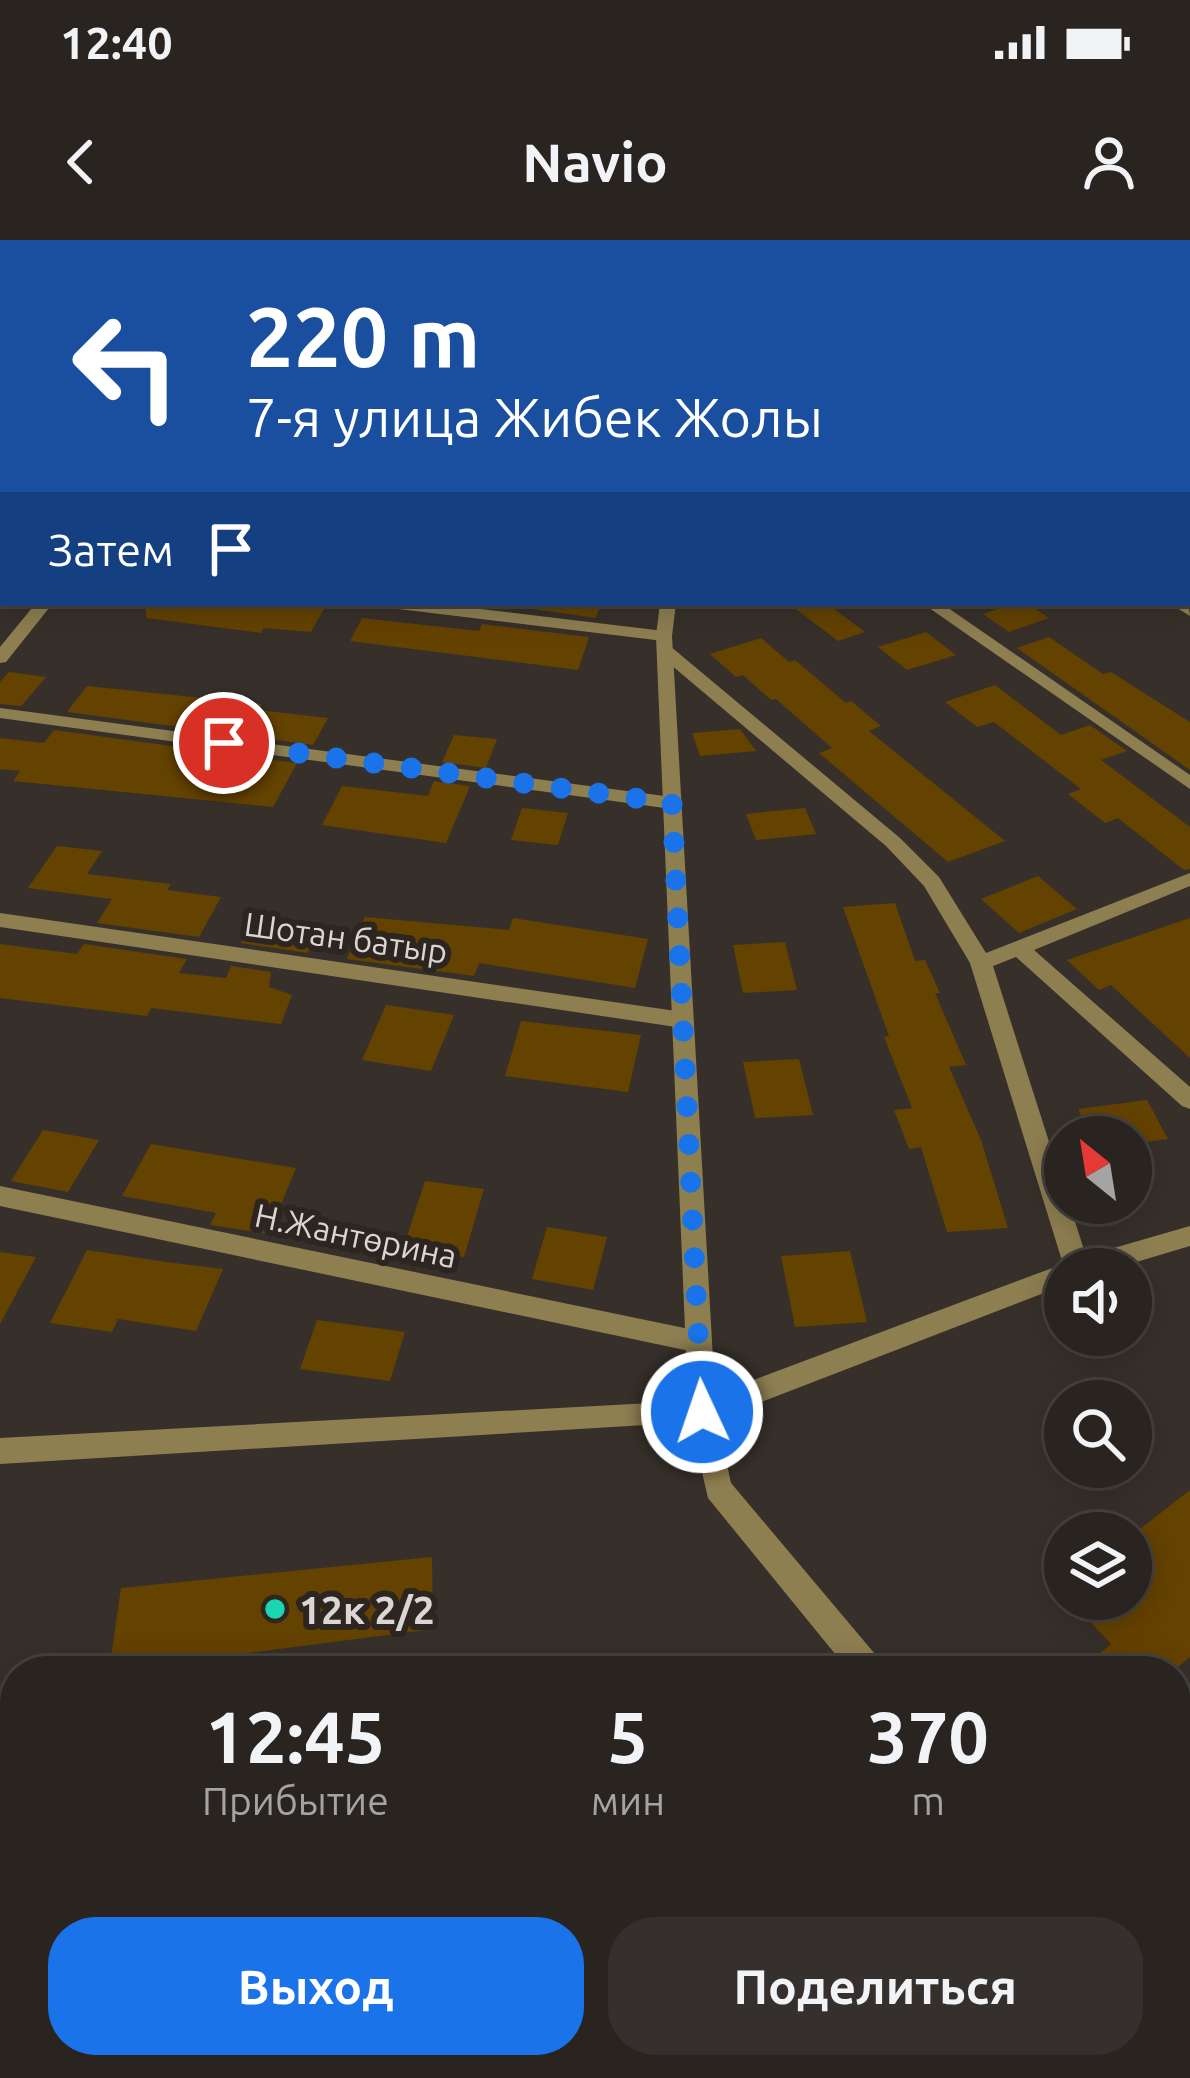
<!DOCTYPE html>
<html lang="ru">
<meta charset="utf-8">
<style>
body{margin:0;font-family:Ubuntu,sans-serif;background:#35302d;color:#f1f3f6;height:100vh;display:flex;flex-direction:column;font-size:45px;white-space:nowrap}
*{box-sizing:border-box;margin:0}
p{font-size:39px;color:#a5a4a5}
.icon{flex:none;width:66px;height:66px;fill:none;stroke:currentColor;stroke-width:2;stroke-linecap:round;stroke-linejoin:round}
.map{position:relative;flex:1;overflow:hidden}
.sheet{position:absolute;left:0px;top:1416px;width:1191px;height:423px;display:flex;flex-direction:column;background:#292420;border-radius:48px 48px 0 0;box-shadow:0 6px 30px #0003,0 0 0 3px #45413e}
.sheet>*{flex:none}
.top-card{position:absolute;left:0px;top:0px;width:1191px;height:366px;box-shadow:0 6px 30px #0003,0 0 0 3px #45413e;background:#1a4fa0;color:#fff;overflow:hidden}
.needle{width:78px;rotate:330deg}
.tools{position:absolute;left:1044px;top:876px;display:grid;gap:24px}
.tools a{display:grid;place-items:center;width:108px;height:108px;border-radius:50%;background:#292420;box-shadow:0 6px 30px #0003,0 0 0 3px #45413e;font-size:60px}
.pin{position:absolute;display:grid;place-items:center;width:102px;height:102px;color:#fff;margin:-51px;border:6px solid #fff;border-radius:50%;box-shadow:0 3px 12px #0007}
.me{position:absolute;width:132px;margin:-66px;rotate:357deg;stroke-linejoin:round;filter:drop-shadow(0 0 9px #0008)}
.turn{display:flex;align-items:center;gap:42px;height:252px;padding:0 48px;font-size:54px}
.turn .icon{width:156px;height:156px;stroke-width:2.5}
.turn b{display:block;font-size:84px;line-height:102px}
.then{display:flex;align-items:center;height:114px;padding:0 48px;background:#0003;gap:24px;font-size:45px}
.eta{display:flex;justify-content:space-evenly;align-items:center;height:204px;text-align:center}
.eta b{font-size:72px;font-weight:700;line-height:84px}
.action{display:flex;gap:24px;margin-top:auto;padding:24px 48px}
.action a{flex:1;height:138px;border-radius:48px;background:#1a73e8;color:#fff;font-size:48px;font-weight:700;line-height:138px;text-align:center}
.action a+a{background:#35302d;color:#f1f3f6}
.status{display:flex;justify-content:space-between;align-items:center;height:84px;padding:0 60px;background:#292420;direction:ltr}
.status svg{height:33px;fill:currentColor}
header{display:flex;justify-content:space-between;align-items:center;height:156px;padding:0 48px;background:#292420;font-size:54px;font-weight:700}
.map>svg:first-child{display:block}
</style>
<div class="status"><b>12:40</b><svg viewBox="0 0 49 12"><path d="M0 12V9h3v3zM5 12V6h3v6zM10 12V3h3v9zM15 12V0h3v12zM26 1h20v11H26zM47 4h2v5h-2z"/></svg></div>
<header><svg class="icon" aria-label="back" viewBox="0 0 24 24"><path d="M15 5l-7 7 7 7"/></svg>Navio<svg class="icon" aria-label="person" viewBox="0 0 24 24"><circle cx="12" cy="8" r="4"/><path d="M4 21q1-7 8-7t8 7"/></svg></header>
<div class="map">
<svg width="1190" height="1838" viewBox="0 0 1190 1838">
<rect width="100%" height="100%" fill="#37302a"/>
<g fill="#644200">
<polygon points="146,363 238,363 324,369 311,392 264,388 261,393 146,378"/>
<polygon points="492,363 601,363 596,378"/>
<polygon points="788,363 826,363 865,392 838,401"/>
<polygon points="1015,363 1027,363 1049,378 1009,392 983,374"/>
<polygon points="362,378 479,391 482,384 589,397 578,430 350,401"/>
<polygon points="926,392 956,415 907,430 878,407"/>
<polygon points="1049,397 1103,434 1111,432 1190,482 1190,530 1017,408"/>
<polygon points="761,398 789,422 795,420 846,463 851,461 881,486 869,491 1005,601 948,622 819,513 832,508 776,459 771,460 743,435 736,437 710,414"/>
<polygon points="9,432 46,437 21,466 0,464 0,442"/>
<polygon points="995,445 1061,495 1090,485 1127,511 1101,520 1190,587 1190,629 1184,630 1118,578 1105,583 1068,554 1081,549 994,482 977,487 945,462"/>
<polygon points="87,446 262,464 258,470 328,478 313,505 67,472"/>
<polygon points="740,489 756,511 700,516 692,493"/>
<polygon points="54,490 297,523 273,567 13,541 20,531 0,529 0,498 44,503"/>
<polygon points="454,495 497,499 486,528 442,522"/>
<polygon points="434,541 470,546 446,603 322,585 342,546 428,556"/>
<polygon points="522,568 568,573 558,605 511,600"/>
<polygon points="805,568 816,594 756,600 746,574"/>
<polygon points="57,606 102,611 87,634 171,644 167,650 221,657 199,697 97,683 112,659 28,648"/>
<polygon points="1038,636 1077,669 1019,693 981,659"/>
<polygon points="895,663 915,721 925,720 940,753 935,753 966,825 949,827 981,900 1008,988 947,992 921,907 909,909 894,870 912,868 884,797 889,796 843,667"/>
<polygon points="365,677 509,690 513,678 648,699 635,748 479,723 474,736 347,719"/>
<polygon points="1190,678 1190,818 1111,745 1099,750 1067,720"/>
<polygon points="251,680 319,685 308,713 241,703"/>
<polygon points="785,702 797,750 743,753 733,705"/>
<polygon points="0,704 77,714 84,704 187,719 179,733 226,738 231,726 271,732 269,747 292,755 281,784 151,768 147,776 0,758"/>
<polygon points="386,765 454,775 431,831 362,820"/>
<polygon points="521,781 641,795 628,852 505,836"/>
<polygon points="799,819 813,875 755,878 743,822"/>
<polygon points="1147,860 1168,899 1131,904 1131,897 1092,897 1078,869"/>
<polygon points="43,890 99,900 68,952 11,941"/>
<polygon points="151,904 296,928 269,994 210,985 216,973 122,956"/>
<polygon points="425,941 484,949 464,1017 403,1009"/>
<polygon points="547,987 607,997 593,1050 532,1039"/>
<polygon points="87,1010 166,1022 223,1029 196,1091 118,1079 112,1092 50,1083"/>
<polygon points="850,1011 867,1082 795,1087 781,1016"/>
<polygon points="0,1012 36,1017 0,1084"/>
<polygon points="317,1080 405,1092 390,1141 300,1129"/>
<polygon points="1190,1250 1190,1417 1173,1431 1079,1431 1111,1404 1069,1359 1131,1359 1131,1296"/>
<polygon points="432,1317 433,1389 109,1431 121,1348"/>
</g>
<g fill="none" stroke-linecap="round" stroke-linejoin="round">
<polyline stroke="#8e7f51" stroke-width="8" points="1090,0 1098,3"/>
<g fill="#8e7f51" fill-rule="evenodd">
<polygon points="636,0 646,0 647,3 637,3"/>
<polygon points="781,0 791,0 792,3 782,3"/>
<rect x="0" y="10" width="3" height="6"/>
<rect x="0" y="87" width="3" height="8"/>
<polygon points="1188,132 1190,133 1190,141 1188,140"/>
<rect x="0" y="190" width="3" height="8"/>
<rect x="0" y="311" width="3" height="10"/>
<polygon points="36,363 53,363 6,422 0,423 0,407"/>
<polygon points="382,363 430,363 664,391 672,396 664,401 390,368"/>
<polygon points="922,363 941,363 1190,535 1190,549"/>
<polygon points="1169,363 1188,363 1190,376"/>
<polygon points="658,406 670,406 900,598 939,637 986,713 1190,633 1190,646 1034,710 1190,847 1190,869 1182,866 1016,717 993,726 1065,952 1065,963 1069,963 1086,1016 1190,986 1190,1006 1113,1029 1065,1029 1065,1045 717,1179 731,1243 880,1420 885,1431 849,1431 708,1258 688,1172 692,1163 1063,1024 970,723 924,646 886,606 658,414"/>
<polygon points="0,468 672,557 681,563 672,569 0,478"/>
<polygon points="0,673 683,772 694,780 683,788 0,687"/>
<polygon points="0,946 699,1091 708,1094 712,1102 708,1110 699,1113 0,966"/>
<polygon points="1176,1784 1190,1790 1190,1837 1170,1824 1176,1824"/>
</g>
<g fill="#8e7f51" fill-rule="evenodd">
<rect x="1188" y="99" width="2" height="8"/>
<polygon points="660,363 676,363 672,396 716,1172 712,1181 0,1224 0,1198 688,1161 656,396"/>
</g>
</g>
<g fill="none" stroke-linecap="round" stroke-linejoin="round">
<polyline stroke="#1a73e8" stroke-width="21" stroke-dasharray="0 37.8" points="224,503 672,563 702,1172"/>
</g>
<circle fill="#1cd5b1" stroke="#2d2620" stroke-width="4.5" cx="275" cy="1369" r="12"/>
<g text-anchor="middle" dominant-baseline="central" stroke-width="12" stroke-linejoin="round" paint-order="stroke">
<g font-size="33" fill="#dbd6d3" stroke="#2d2620">
<text transform="translate(346 697) rotate(8)">Шотан батыр</text>
<text transform="translate(356 995) rotate(12)">Н.Жантөрина</text>
</g>
<g font-size="39" font-weight="bold" fill="#dbd6d3" stroke="#2d2620" text-anchor="start">
<text x="299" y="1369">12к 2/2</text>
</g>
</g>
</svg>
<div class="tools">
<a><svg class="needle" viewBox="-14 -14 28 28"><path d="M0-13l5 13h-10z" fill="#e53935"/><path d="M0 13l5-13h-10z" fill="#a5a4a5"/></svg></a>
<a><svg class="icon" aria-label="sound" viewBox="0 0 24 24"><path d="M4 9h4l5-4v14l-5-4H4zM17 9q2 3 0 6"/></svg></a>
<a><svg class="icon" aria-label="search" viewBox="0 0 24 24"><circle cx="10" cy="10" r="6"/><path d="M15 15l6 6"/></svg></a>
<a><svg class="icon" aria-label="layers" viewBox="0 0 24 24"><path d="M12 4l9 5-9 5-9-5zM3 14l9 5 9-5"/></svg></a>
</div>
<div class="pin" style="left:224px;top:503px;background:#d93025"><svg class="icon" aria-label="arrive" viewBox="0 0 24 24"><path d="M6 21V4h12l-3 4 3 4H6"/></svg></div>
<svg class="me" style="left:702px;top:1172px" viewBox="-20 -20 40 40"><circle r="17" fill="#1a73e8" stroke="#fff" stroke-width="3"/><path d="M0-11L8 9 0 5-8 9z" fill="#fff"/></svg>
<div class="top-card">
<div class="turn"><svg class="icon" aria-label="left" viewBox="0 0 24 24"><path d="M17 20v-9H6M10 6l-5 5 5 5"/></svg><div><b>220 m</b>7-я улица Жибек Жолы</div></div>
<div class="then">Затем<svg class="icon" aria-label="arrive" viewBox="0 0 24 24"><path d="M6 21V4h12l-3 4 3 4H6"/></svg></div>
</div>
<section class="sheet">
<div class="eta">
<div><b>12:45</b><p>Прибытие</p></div>
<div><b>5</b><p>мин</p></div>
<div><b>370</b><p>m</p></div>
</div>
<div class="action"><a>Выход</a><a>Поделиться</a></div>
</section>
</div>
